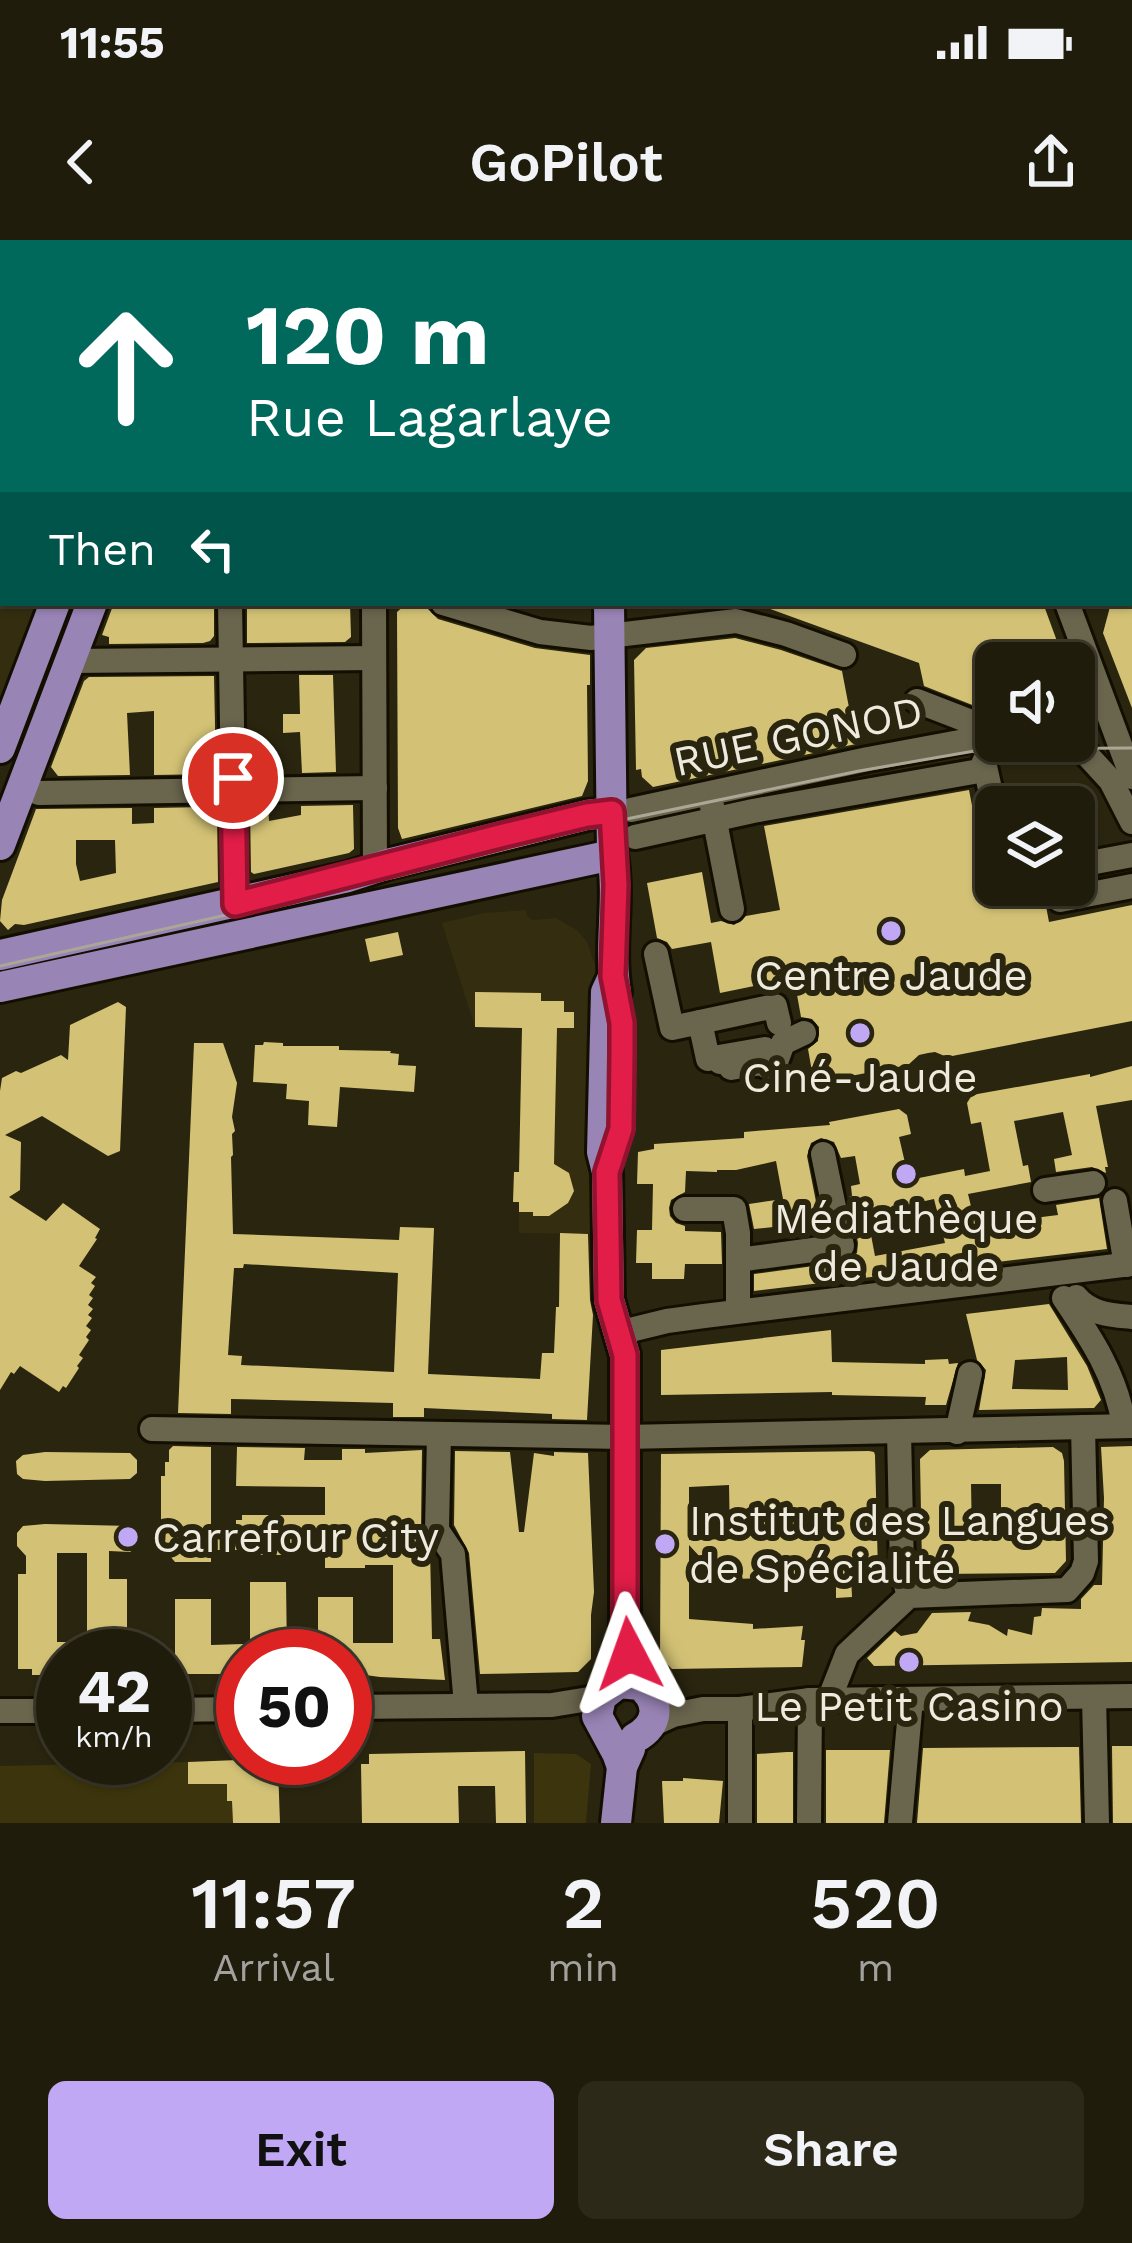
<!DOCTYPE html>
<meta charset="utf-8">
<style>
body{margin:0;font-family:"Work Sans",sans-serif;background:#2d2919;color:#f1f3f6;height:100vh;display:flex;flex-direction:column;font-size:45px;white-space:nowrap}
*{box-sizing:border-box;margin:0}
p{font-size:39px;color:#a2a19d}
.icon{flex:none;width:66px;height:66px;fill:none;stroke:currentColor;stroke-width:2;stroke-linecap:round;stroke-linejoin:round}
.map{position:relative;height:1583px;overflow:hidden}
.drawer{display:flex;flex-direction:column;background:#201c0b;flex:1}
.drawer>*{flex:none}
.top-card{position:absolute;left:0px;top:0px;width:1134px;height:366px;box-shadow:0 3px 9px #0004,0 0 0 3px #3d3a2c;background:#00695c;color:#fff;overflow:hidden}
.buttons{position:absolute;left:975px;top:402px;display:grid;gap:24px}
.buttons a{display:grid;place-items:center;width:120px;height:120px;border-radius:18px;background:#201c0b;box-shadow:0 3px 9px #0004,0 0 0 3px #3d3a2c;font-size:60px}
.speed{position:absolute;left:36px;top:1389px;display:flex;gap:24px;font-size:60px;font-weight:700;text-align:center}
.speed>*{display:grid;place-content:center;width:156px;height:156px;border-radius:50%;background:#201c0b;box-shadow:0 3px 9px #0004,0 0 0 3px #3d3a2c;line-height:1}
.speed small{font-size:30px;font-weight:400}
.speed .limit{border:18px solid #d22;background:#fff;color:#111}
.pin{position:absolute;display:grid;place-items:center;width:102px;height:102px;color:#fff;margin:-51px;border:6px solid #fff;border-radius:50%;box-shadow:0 3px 12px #0007}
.me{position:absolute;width:132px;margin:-66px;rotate:356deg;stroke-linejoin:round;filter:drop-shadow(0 0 9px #0008)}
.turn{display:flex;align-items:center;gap:42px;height:252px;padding:0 48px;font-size:54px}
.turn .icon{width:156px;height:156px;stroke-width:2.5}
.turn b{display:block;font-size:84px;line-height:102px}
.then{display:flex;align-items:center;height:114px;padding:0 48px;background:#0003;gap:24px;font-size:45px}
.eta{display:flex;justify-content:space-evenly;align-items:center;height:204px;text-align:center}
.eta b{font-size:72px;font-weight:600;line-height:84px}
.cta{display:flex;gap:24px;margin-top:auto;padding:24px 48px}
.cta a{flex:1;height:138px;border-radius:18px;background:#c0a8f4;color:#111;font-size:48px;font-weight:600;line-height:138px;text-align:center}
.cta a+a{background:#2d2919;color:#f1f3f6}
.status{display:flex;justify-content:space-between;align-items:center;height:84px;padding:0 60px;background:#201c0b;direction:ltr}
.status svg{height:33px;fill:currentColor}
header{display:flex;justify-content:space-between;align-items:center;height:156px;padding:0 48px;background:#201c0b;font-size:54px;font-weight:600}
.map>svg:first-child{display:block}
</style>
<div class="status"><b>11:55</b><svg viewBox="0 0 49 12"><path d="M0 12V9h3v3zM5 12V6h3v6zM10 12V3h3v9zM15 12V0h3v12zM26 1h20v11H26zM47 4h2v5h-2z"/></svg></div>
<header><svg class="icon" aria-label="back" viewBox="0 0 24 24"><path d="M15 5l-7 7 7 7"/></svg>GoPilot<svg class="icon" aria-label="share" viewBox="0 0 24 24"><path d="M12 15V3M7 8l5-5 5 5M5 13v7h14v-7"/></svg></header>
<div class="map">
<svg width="1132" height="1583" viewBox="0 0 1132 1583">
<rect width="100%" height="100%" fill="#2a250f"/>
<g fill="#342d10">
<polygon points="0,330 3,331 3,363 37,363 0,466"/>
<polygon points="526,670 527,676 533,680 556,678 577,690 587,702 595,725 593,994 519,993 519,963 513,962 514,932 519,932 522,788 475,787 442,683 484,673"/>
</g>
<g fill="#3c340c">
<polygon points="534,1513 576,1514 591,1524 586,1583 534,1583"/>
<polygon points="188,1522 189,1544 224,1544 232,1538 227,1560 232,1561 233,1583 0,1583 0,1526"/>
</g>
<g fill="#d3c275" fill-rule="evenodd">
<polygon points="114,363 214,363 214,396 210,401 203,403 109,404 109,397 102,395"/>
<polygon points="247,363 350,363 351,397 345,402 247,403"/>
<polygon points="754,363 1043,363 1065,423 996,423 996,483 985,470 924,446 919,423"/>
<polygon points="1111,363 1132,363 1132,468 1103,393"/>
<polygon points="406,364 427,368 438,379 535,408 590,415 590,445 587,445 588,541 582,556 402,599 398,588 397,372"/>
<polygon points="735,398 781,410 842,431 856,504 653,547 642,537 641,529 636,530 634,420 646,408"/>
<polygon points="299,435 333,435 336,532 302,533 300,492 283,493 283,474 300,474"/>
<polygon points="214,436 216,534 154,535 154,471 127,473 130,535 58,536 51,527 84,441 89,437"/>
<polygon points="969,550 989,653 1028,645 1042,645 1049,682 1132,665 1132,781 947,817 935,812 928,813 919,815 908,825 814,843 808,809 818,801 819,787 812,779 801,777 794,738 720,753 711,702 672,709 667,702 657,698 647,643 702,632 711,683 721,681 734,685 746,676 780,670 764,586"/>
<polygon points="353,565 354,609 349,613 254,634 251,632 250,566 268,566 269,581 301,575 301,566"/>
<path d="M206,567l1,9 10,-1 1,67 -194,43 -9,-1 -7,6 -8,-9 2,-21 34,-91 96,-1v16l22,-1v-15zM76,600h39l1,33 -36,8 -4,-17z"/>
<polygon points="398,692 403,715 370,722 365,699"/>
<polygon points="475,752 541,753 541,761 564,761 564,772 574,772 574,788 557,788 554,924 569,933 574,951 568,963 549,976 533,976 533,972 519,972 519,962 513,962 514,932 519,932 522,788 475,787"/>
<polygon points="118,762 126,767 120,911 108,916 42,876 5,895 21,902 20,950 9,957 46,981 63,963 100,989 95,998 97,999 79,1026 96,1037 91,1043 95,1046 89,1055 93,1058 88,1065 93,1069 88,1075 92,1078 86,1086 91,1090 86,1097 89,1100 79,1115 83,1118 77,1126 79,1128 66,1148 63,1146 59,1152 20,1126 14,1134 11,1132 0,1150 0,851 2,838 16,831 21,833 61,815 68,820 70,785"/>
<polygon points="264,802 283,803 283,806 339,806 339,810 391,811 390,813 399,814 398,825 416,826 414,852 340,847 337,887 308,885 309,861 286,859 287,844 253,842 255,805 263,805"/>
<path d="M194,803h29l14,40 -5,34 3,14 -3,3 1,21 -2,2 2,77 166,6 1,-13 34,1 -6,146 112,5 2,-26h12l2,-46h3l1,-74 28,1 2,66 3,15 -6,105 -35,-1v-5l-128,-6v9h-31v-14l-162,-4v15l-53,-1zM244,1024l154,9 -4,99 -153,-7 1,-9 -14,-1 6,-87h9z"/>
<path d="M1132,826v34l-36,6 12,61h-3l1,6 -14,-6 -36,5 -2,-13 18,-4 -9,-43 -49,9 9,45 5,-1 3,17 -63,12 11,45 22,-10 2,7 32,-11 -1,-7 24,-3 -2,-10 43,-7 8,51 -353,42v-17l90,-12 13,-9 1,-10 -9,-46 3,-1 -1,-10 9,-2 -5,-28 -14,2 -7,-16 -13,-4 -10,5 -4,13 13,66 -66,7 -5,-25 34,-5 -7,-38 -40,9h-19v2l-31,-1 -1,21 -14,8 -2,8 1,8 6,7 9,3v5l36,1 1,32h-37l-1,15h-32v-16h-16l1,-33h15l1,-46h-16l1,-32 16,-3v-5l90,-6v-6l86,-7 -1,-3 70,-13 8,6 4,19 -12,3 10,43 55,-11 1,7 25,-5 -9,-49 -10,2 -4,-21 5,-8 118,-21v3zM934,959l11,44 -70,13 -4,-21 3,-8 -4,-14z"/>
<path d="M1049,1064l38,62 14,34 -7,8 -115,2 7,-40 -9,-10 -11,-46zM1067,1117l1,33 -56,-1 3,-29z"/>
<polygon points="831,1090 832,1122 925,1124 925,1120 948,1119 949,1124 958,1123 946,1165 925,1165 926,1157 832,1155 832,1152 661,1155 661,1110"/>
<polygon points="173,1206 211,1207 211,1296 236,1296 236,1280 242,1280 242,1275 325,1275 325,1247 236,1246 237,1207 305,1208 304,1220 342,1220 342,1209 365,1209 365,1213 422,1210 421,1290 430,1310 432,1399 440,1399 445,1440 380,1437 365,1435 365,1432 345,1433 345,1416 318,1416 318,1357 353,1357 353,1403 393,1403 393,1325 365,1325 365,1328 325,1328 325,1306 299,1306 299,1315 242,1315 242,1310 211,1310 211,1322 175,1322 169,1315 169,1304 165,1304 166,1290 161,1290 161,1236 165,1236 165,1222 169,1222 169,1210"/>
<polygon points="1132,1206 1132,1422 874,1426 867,1418 895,1391 901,1396 917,1393 932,1373 971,1372 968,1381 989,1385 1007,1396 1008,1389 1032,1395 1034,1377 1041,1376 1042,1368 1081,1369 1081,1359 1094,1345 1102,1345 1104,1258 1101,1207"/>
<path d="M1053,1207l9,6 2,8 2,100 -11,12 -118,1 -7,-1 -8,-7 -2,-107 10,-9zM971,1244h30v52l-29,1z"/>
<polygon points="455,1211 510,1212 519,1292 524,1292 534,1213 554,1216 554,1212 588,1213 594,1352 591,1375 591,1419 578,1432 480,1434 469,1313 454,1285"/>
<path d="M869,1211l5,1 1,3 3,117 -1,3 -7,1h-19l1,21 -16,1v-21l-109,2 -14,-8 -24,-26v74l64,5v5l50,-3 -2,14h4l-3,27 -130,2 -12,-12 1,-203zM729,1245l1,54 -41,1v-53z"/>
<polygon points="45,1212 130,1213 137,1220 137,1233 130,1239 45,1241 23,1239 17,1234 16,1221 23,1215"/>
<path d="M45,1284l86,2 6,7 -1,13 -6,6 -21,-1v28h18v77h-64v13h-5v6h-26v-6h-14v-95h8v-18l-9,-10v-13l6,-7zM57,1313h30v89h-30z"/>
<polygon points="250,1342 286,1342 287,1416 250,1416"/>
<polygon points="175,1359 211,1359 211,1405 243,1404 243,1434 175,1434"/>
<polygon points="1112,1506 1132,1506 1132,1583 1113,1583"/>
<polygon points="1069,1507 1079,1507 1081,1583 917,1583 923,1508"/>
<polygon points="826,1510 890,1510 884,1583 826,1583"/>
<polygon points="525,1511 526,1583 496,1583 495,1546 458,1546 459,1583 362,1583 361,1524 369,1524 369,1514"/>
<polygon points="787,1512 793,1512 793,1583 757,1583 757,1514"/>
<polygon points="238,1518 270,1518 271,1527 278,1527 280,1583 233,1583 232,1561 227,1561 227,1544 188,1544 188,1522 238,1520"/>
<polygon points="683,1538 723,1541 719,1583 664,1583 662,1541 683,1541"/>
</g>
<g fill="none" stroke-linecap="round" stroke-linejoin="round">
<defs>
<g id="minor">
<polyline points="1131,242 1132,238"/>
<polyline points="1131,326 1132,326"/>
<polyline points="230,363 235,664"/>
<polyline points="374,363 375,628"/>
<polyline points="443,363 540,392 591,398 736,381 786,394 844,415"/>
<polyline points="1067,363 1132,537"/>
<polyline points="70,421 374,418"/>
<polyline points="917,461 979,485 981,498 994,499"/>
<polyline points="1079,501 1089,517 1111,541 1132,582"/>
<polyline points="984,522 996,576"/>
<polyline points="22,547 39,553 375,548"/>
<polyline points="712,566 732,669"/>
<polyline points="631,570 868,519 981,498 981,504"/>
<polyline points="635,597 753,571 985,530"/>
<polyline points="1074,626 1132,615"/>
<polyline points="1060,660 1132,646"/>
<polyline points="656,714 672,788 700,782 708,819 719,817 720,822"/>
<polyline points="700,782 775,766 779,783"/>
<polyline points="719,817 765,809 766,816 730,823 731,828 774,821"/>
<polyline points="766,826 775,825 783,803 804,793"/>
<polyline points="1045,950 1093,943"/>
<polyline points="1115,961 1126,1025"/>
<polyline points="685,969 734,969 738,993 738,1062"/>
<polyline points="738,1020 842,1006 823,914"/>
<path d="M1076,1057c14,17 35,18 56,20"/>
<path d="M1064,1058c27,40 53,79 60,128"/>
<polyline points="618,1093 667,1081 704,1076 1132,1024"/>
<polyline points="152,1189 625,1197 1132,1186"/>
<polyline points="899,1192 902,1331 909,1356"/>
<polyline points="957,1192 970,1134"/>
<polyline points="439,1194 437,1290 453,1314 466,1465"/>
<polyline points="1094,1457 1097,1583"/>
<polyline points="829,1460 847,1414 909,1356 1067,1350 1082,1333 1086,1321 1083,1187"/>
<polyline points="345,1467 552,1465 601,1457"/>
<polyline points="165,1470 243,1469"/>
<polyline points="0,1471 63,1471"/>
<polyline points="651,1485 673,1475 703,1469 740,1469 810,1460 1132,1456"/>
<polyline points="740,1583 740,1469"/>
<polyline points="809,1583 810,1460"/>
<polyline points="900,1583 911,1459"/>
</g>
<g id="major">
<polyline points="595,0 595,3"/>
<polyline points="226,3 227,0"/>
<polyline points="917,3 927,0"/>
<polyline points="0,121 3,124"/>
<polyline points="0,227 3,228"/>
<polyline points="0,321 3,319"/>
<path d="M609,363l3,252c8,45 -4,92 4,137"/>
<polyline points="0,508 55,363"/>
<polyline points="0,605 92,363"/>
<polyline points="0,715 348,637 391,623 587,575 612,572"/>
<polyline points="613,737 606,752 602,912 607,932 609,1060 625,1115 625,1398 640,1445"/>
<polyline points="0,747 612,615"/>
<path d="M622,1527l-5,-14 -20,-37 4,-19 18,-14 21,2c21,17 19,40 -5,53"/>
<polyline points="616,1583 622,1527 630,1509"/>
</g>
</defs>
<use href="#minor" stroke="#120e00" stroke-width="30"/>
<use href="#major" stroke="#120e00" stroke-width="36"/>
<use href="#minor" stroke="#6a654d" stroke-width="24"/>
<use href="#major" stroke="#9984b6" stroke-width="30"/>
<polyline stroke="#aba797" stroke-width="3" points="0,726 395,637 612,582 859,531 986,509 1132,508"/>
</g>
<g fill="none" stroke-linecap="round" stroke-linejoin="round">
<defs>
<polyline id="route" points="233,538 235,664 508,594 587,575 612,572 616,645 613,736 622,783 622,814 621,889 607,932 609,1060 625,1115 625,1398 629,1414"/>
</defs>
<use href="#route" stroke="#92132f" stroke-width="30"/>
<use href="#route" stroke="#e11d48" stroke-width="21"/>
</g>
<g fill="#c0a8f4" stroke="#2a250f" stroke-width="4.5">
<circle cx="891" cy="691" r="12"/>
<circle cx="860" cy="793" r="12"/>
<circle cx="906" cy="934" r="12"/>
<circle cx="128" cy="1297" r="12"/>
<circle cx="665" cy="1304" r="12"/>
<circle cx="909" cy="1422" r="12"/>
</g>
<g text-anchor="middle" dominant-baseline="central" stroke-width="12" stroke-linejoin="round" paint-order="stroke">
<g font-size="42" fill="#eeebde" stroke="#2a250f">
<text transform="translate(798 496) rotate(-12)">RUE GONOD</text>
</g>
<g font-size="42" fill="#eeebde" stroke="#2a250f">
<text x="891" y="735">Centre Jaude</text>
<text x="860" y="837">Ciné-Jaude</text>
<text x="906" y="978">Médiathèque<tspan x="906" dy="48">de Jaude</tspan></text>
<text x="689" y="1280" text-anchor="start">Institut des Langues<tspan x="689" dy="48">de Spécialité</tspan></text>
<text x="152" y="1297" text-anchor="start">Carrefour City</text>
<text x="909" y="1466">Le Petit Casino</text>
</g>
</g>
</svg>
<div class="buttons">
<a><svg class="icon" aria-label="sound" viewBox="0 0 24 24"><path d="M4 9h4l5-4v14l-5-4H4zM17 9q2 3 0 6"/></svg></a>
<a><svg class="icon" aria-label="layers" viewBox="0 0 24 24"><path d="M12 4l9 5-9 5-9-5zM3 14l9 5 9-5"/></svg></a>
</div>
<div class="speed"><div>42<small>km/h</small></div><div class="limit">50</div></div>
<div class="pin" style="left:233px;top:538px;background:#d93025"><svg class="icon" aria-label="arrive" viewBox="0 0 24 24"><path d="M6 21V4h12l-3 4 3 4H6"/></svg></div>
<svg class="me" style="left:629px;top:1414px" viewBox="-20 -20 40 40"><path d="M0-17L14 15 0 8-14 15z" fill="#e11d48" stroke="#fff" stroke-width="4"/></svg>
<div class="top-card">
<div class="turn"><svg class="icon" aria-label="ahead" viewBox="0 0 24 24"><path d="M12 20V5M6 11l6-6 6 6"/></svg><div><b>120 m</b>Rue Lagarlaye</div></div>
<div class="then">Then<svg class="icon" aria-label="left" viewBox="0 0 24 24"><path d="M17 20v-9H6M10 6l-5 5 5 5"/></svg></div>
</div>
</div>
<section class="drawer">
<div class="eta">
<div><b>11:57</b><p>Arrival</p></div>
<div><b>2</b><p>min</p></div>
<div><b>520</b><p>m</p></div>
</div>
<div class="cta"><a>Exit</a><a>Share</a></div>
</section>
